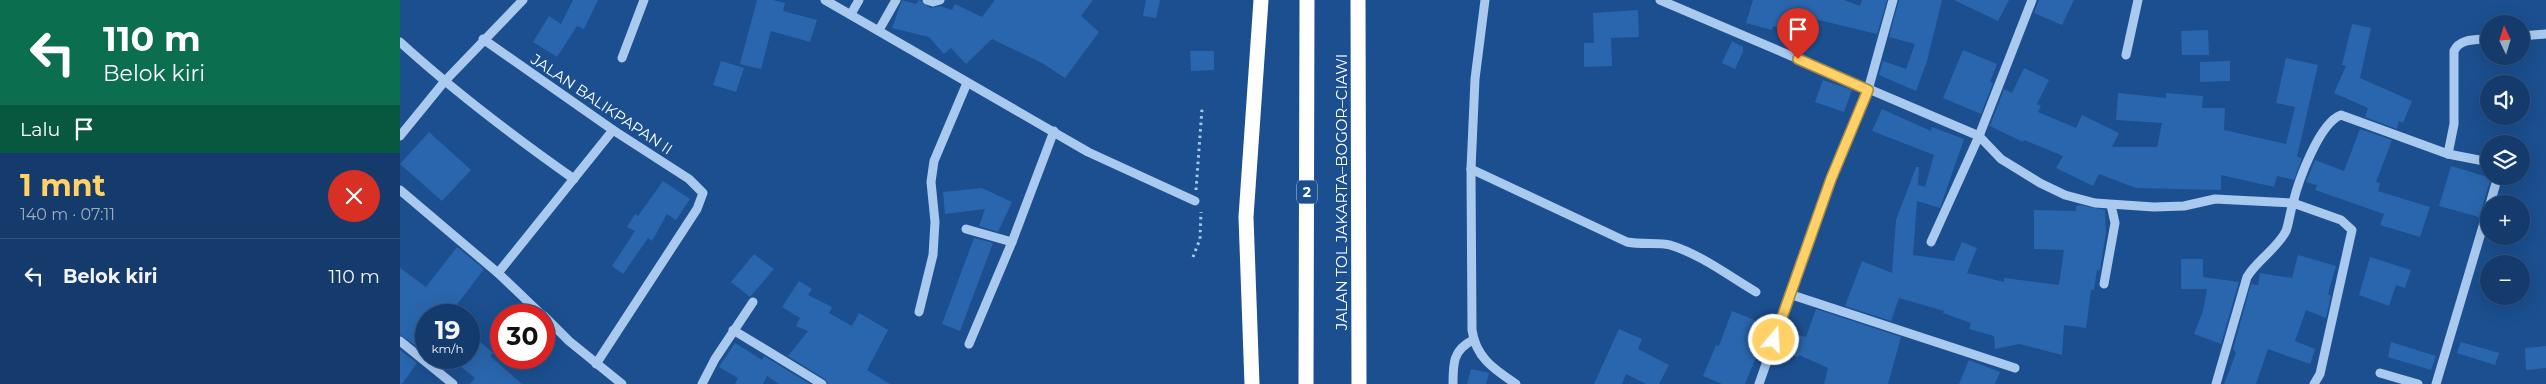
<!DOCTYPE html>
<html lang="id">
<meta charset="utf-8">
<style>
body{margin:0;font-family:Montserrat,sans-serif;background:#1d4271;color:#f1f3f6;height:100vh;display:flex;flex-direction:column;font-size:19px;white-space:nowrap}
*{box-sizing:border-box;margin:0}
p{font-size:16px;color:#9dadc1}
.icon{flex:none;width:28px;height:28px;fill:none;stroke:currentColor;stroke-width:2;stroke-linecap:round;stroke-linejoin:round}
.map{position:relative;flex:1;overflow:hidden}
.drawer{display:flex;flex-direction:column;background:#143b6b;width:400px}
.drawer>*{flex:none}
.guide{background:#0b6e4f;color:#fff;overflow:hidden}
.needle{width:32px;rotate:356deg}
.controls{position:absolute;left:2080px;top:15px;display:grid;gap:10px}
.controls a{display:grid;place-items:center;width:50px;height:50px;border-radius:50%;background:#143b6b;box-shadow:0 5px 20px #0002,0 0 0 1px #33557e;font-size:25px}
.speed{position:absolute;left:15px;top:304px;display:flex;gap:10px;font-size:25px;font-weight:700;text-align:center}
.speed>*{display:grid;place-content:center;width:65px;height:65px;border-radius:50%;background:#143b6b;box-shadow:0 5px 20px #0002,0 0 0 1px #33557e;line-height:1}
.speed small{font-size:12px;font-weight:400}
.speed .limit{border:8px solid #d22;background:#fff;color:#111}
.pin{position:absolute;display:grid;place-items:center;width:42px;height:42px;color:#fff;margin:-51px -21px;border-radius:50% 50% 50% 0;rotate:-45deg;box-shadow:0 0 5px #0007}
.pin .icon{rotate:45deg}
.me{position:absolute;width:55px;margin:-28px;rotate:18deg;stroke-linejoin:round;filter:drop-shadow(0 0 4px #0008)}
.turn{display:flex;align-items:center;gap:18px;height:105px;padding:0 20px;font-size:22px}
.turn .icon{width:65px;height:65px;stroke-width:2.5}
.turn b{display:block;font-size:35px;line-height:42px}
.then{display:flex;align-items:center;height:48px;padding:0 20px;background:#0003;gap:10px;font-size:19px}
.round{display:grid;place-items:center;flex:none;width:52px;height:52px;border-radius:26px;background:#1d4271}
.summary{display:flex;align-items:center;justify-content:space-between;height:85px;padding:0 20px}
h1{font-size:30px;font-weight:700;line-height:38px;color:#ffd166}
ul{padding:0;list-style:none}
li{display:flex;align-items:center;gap:15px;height:75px;padding:0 20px;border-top:1px solid #33557e}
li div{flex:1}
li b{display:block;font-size:19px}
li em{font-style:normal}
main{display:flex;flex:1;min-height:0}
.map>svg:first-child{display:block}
</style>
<main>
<section class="drawer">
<div class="guide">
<div class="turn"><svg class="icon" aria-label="left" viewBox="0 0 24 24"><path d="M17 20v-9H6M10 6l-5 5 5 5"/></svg><div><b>110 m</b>Belok kiri</div></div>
<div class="then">Lalu<svg class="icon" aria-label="arrive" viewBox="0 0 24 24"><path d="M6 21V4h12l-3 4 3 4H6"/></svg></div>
</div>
<div class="summary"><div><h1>1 mnt</h1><p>140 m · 07:11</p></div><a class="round" style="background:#d93025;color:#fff"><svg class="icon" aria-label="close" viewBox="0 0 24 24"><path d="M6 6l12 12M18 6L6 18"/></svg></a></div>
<ul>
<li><svg class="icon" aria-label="left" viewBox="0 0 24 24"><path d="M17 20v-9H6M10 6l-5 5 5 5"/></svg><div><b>Belok kiri</b></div><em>110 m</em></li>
</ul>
</section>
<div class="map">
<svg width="2146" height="384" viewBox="0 0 2146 384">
<rect width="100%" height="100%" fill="#1b4f8f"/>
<g fill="#2a66ad">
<polygon points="173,0 198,0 184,29 177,26 157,57 133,42 149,16 161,24"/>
<polygon points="357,0 373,0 385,3 383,11 417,20 410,42 371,31 361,69 340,64"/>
<polygon points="502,0 516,4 519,0 531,8 540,6 552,10 555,4 582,17 595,0 693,0 681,16 699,32 665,78 642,63 592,39 566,64 551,48 544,54 529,37 492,28"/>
<polygon points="746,0 760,0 756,18 743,16"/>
<polygon points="1353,0 1444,0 1460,6 1462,0 1487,0 1477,34 1406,17 1400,34 1373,26 1372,30 1346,23"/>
<polygon points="1499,0 1542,0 1527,61 1516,91 1479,75 1483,61 1506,69 1515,44 1489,37"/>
<polygon points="1554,0 1609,0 1598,21"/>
<polygon points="1639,0 1674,0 1662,25 1634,13"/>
<polygon points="1238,10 1239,37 1211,38 1212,66 1184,67 1184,43 1194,43 1193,13"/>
<polygon points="1952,24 1971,28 1960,78 2012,101 2003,123 1999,121 1997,129 1965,117 1968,108 1934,93 1946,66 1942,65"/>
<polygon points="1808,30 1809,55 1782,55 1781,31"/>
<polygon points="1332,41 1343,47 1343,52 1335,69 1322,63"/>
<polygon points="1563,50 1597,64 1590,82 1593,83 1581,114 1543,98"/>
<polygon points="790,51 814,51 814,70 791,71"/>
<polygon points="1886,58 1918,65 1897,157 1902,158 1894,180 1877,176 1874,187 1821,175 1821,190 1736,188 1699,174 1693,186 1656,168 1663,156 1624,140 1623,142 1590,126 1604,89 1612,93 1624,68 1649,80 1637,104 1641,106 1638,112 1676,128 1682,115 1719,133 1712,147 1757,147 1762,123 1716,120 1718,93 1766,98 1766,93 1803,96 1802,108 1825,108 1824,130 1886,144 1895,107 1876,103"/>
<polygon points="321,61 344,68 336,92 313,85"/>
<polygon points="1830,61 1830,81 1800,82 1800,62"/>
<polygon points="1423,80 1452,90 1444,112 1415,102"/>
<polygon points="1482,109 1531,131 1532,127 1564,139 1540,208 1517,201 1513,255 1554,261 1562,242 1577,248 1567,273 1604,282 1604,278 1659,285 1664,250 1634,249 1634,210 1676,211 1676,206 1680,205 1705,210 1706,233 1701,263 1700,271 1697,270 1694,290 1691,290 1686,328 1664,325 1662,355 1619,344 1595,349 1594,336 1569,329 1571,323 1543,313 1544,311 1499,298 1491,321 1445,306 1462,261 1492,273 1496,220 1516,167 1519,167 1518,185 1525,187 1534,155 1472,131"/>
<polygon points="1960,129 1992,140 1976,182 1980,183 1978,191 2030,207 2020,237 1980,225 1984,214 1915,190 1917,185 1906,182 1915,160 1944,171"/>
<polygon points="29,132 71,170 42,201 0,164"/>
<polygon points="2051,166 2091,178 2079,217 2039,206"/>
<polygon points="263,181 290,199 276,220 267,214 252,241 248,238 223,274 212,266 235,231 227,227 235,214 238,216"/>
<polygon points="582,188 612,202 598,232 579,226 585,209 545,214 543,192"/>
<polygon points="574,238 593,243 560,331 542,324"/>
<polygon points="57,247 84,269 49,315 26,315 26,331 15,345 0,335 0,268 26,287"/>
<polygon points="354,254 374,269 350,297 331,282"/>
<polygon points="1898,255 1936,266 1928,294 1931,296 1926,318 1906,310 1895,341 1915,349 1910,364 1868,349 1856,384 1824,384 1836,353 1833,349 1851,284 1858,285 1860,273 1892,278"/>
<polygon points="1970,257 2011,270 2005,288 1996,285 1989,306 1959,295"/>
<polygon points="1781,259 1803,259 1803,277 1839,282 1821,344 1794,334 1803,311 1807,289 1781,289"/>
<polygon points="399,281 412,289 408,295 432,307 429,313 452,326 459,313 488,330 467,370 490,384 428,384 425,379 388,356 408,331 396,326 400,318 382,307"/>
<polygon points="1416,309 1501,337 1488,384 1424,384 1428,368 1399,355 1398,357 1378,350 1384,331 1406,337"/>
<polygon points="1332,311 1372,327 1366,346 1361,345 1345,384 1322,384 1303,376 1316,345 1319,346"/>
<polygon points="1219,329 1242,339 1238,349 1269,365 1259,384 1246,384 1226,374 1222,384 1194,384"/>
<polygon points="69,332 93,353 90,356 122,384 70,384 75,378 50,358 69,358"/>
<polygon points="1991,342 2036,356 2031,370 1988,357"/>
<polygon points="2061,342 2099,353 2095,365 2057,353"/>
<polygon points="335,343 362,360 364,356 410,384 379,384 367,376 363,384 335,384 338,378 319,367"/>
<polygon points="2146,346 2146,368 2126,370 2125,348"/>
<polygon points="0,350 17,363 2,384 0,384"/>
<polygon points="1569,360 1600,372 1595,384 1559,384"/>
<polygon points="1071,369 1089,373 1086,384 1067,384"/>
</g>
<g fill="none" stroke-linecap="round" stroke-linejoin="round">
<g stroke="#a9c9ee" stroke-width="3" stroke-dasharray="2.5 4" stroke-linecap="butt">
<polyline points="796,190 802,109"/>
<polyline points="793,257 800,239 801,212"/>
</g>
<g stroke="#a9c9ee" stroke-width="9">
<polyline points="425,0 688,152 795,201"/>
<polyline points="527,0 533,2 540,0"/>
<path d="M1085,0l-10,79 -4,90 1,161c4,28 22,39 44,54"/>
<path d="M1260,0l319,136 22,23 39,24 25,12 30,8 59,4 30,-1 31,-7 78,4c5,-21 26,-80 48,-88l107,39 6,-30v-73c6,-13 22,-11 35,-12"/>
<polyline points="451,14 459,0"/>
<polyline points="479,30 496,0"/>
<polyline points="2121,36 2146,34"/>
<polyline points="83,39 213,130 289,179 303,193 297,209 196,364"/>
<path d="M0,42c55,50 113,94 174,137"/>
<polyline points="1726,55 1738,0"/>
<polyline points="222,58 244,0"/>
<polyline points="0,136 44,82 123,0"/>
<polyline points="2048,154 2089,162"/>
<path d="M1071,169l156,73c14,3 33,0 43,3 30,9 59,31 86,47"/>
<polyline points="0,190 98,273 142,315"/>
<polyline points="2090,204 2098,176"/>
<polyline points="566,229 612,242"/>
<polyline points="1531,242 1579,136 1632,0"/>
<polyline points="98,273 213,130"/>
<polyline points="1704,284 1715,223 1711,205"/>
<polyline points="1389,294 1615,368"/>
<polyline points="519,312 533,255 535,222 531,182 534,161 567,83"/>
<polyline points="144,316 169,341 222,384"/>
<polyline points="333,330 422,384"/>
<polyline points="0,341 53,384"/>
<polyline points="569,344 612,242 654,131"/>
<polyline points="1980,373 2018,384"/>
<polyline points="302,384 315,359 353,302"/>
<path d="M1053,384c0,-21 0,-34 20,-44"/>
<polyline points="1359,384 1431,179 1468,90 1493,0"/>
<path d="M1816,384l31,-107c10,-17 30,-28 39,-46 3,-8 4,-19 7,-28l48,17 11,10 -32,144 -6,10"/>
<polyline points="2036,384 2089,206"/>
</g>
<g stroke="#fff" stroke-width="15">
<polyline points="958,0 959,384"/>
<polyline points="852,384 846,217 861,0"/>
<polyline points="906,384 907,0"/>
</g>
</g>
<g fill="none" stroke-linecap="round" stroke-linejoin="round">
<defs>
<polyline id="route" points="1374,340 1431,179 1468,90 1398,59"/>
</defs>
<use href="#route" stroke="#a68842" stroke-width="12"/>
<use href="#route" stroke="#ffd166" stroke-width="9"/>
</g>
<g text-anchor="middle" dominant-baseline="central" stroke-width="5" stroke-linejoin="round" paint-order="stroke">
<rect fill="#1b4f8f" stroke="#bbcadd" stroke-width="1" x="897" y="180.5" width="20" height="23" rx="4"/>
<g font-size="14" font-weight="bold" fill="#fff">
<text x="907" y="192">2</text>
</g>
<g font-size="15" fill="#fff" stroke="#1b4f8f">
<text transform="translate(202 104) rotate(34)">JALAN BALIKPAPAN II</text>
<text transform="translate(941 192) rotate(-90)">JALAN TOL JAKARTA–BOGOR–CIAWI</text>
</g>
</g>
</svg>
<div class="controls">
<a><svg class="needle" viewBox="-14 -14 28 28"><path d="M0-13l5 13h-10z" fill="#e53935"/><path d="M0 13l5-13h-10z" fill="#9dadc1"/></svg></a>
<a><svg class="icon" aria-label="sound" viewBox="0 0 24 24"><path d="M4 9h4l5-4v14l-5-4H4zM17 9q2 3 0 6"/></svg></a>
<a><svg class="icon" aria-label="layers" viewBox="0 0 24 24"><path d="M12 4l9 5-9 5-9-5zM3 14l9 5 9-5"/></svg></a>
<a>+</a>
<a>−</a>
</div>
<div class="speed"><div>19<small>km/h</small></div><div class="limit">30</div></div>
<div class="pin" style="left:1398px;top:59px;background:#d93025"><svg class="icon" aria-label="arrive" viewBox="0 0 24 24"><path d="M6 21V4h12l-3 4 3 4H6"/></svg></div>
<svg class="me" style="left:1374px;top:340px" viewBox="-20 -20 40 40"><circle r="17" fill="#ffd166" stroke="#fff" stroke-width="3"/><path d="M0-11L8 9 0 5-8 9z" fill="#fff"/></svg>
</div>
</main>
